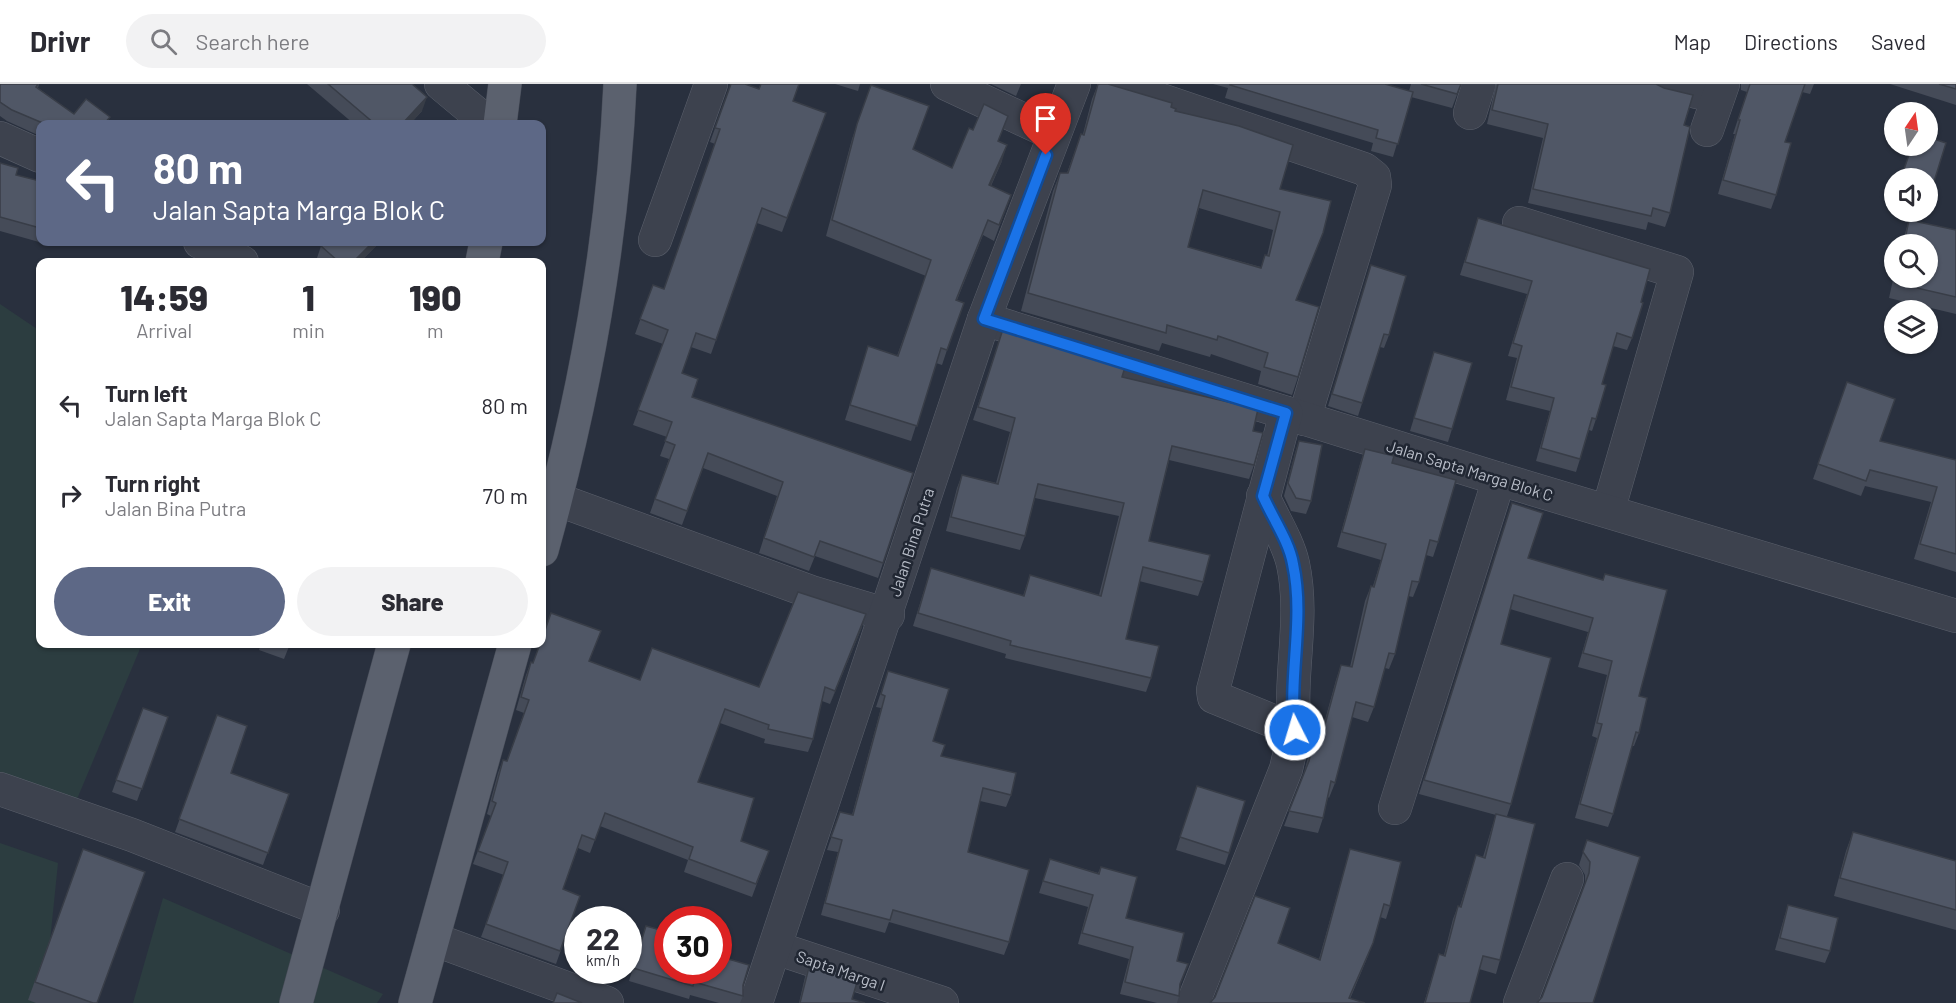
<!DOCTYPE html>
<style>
body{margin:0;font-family:Barlow,sans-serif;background:#f2f2f3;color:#2b2b33;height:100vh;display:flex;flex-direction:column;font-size:22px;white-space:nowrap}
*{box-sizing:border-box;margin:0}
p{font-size:20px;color:#7c7c81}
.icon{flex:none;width:33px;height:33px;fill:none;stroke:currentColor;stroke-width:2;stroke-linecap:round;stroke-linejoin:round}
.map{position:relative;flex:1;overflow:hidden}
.sheet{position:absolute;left:36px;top:174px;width:510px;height:390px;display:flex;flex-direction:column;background:#fff;border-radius:12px;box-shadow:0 2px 4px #0004}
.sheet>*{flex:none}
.top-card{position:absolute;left:36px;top:36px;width:510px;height:126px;border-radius:12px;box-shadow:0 2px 4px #0004;background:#5d6886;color:#fff;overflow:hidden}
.needle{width:39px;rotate:13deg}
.tools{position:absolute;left:1884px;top:18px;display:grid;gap:12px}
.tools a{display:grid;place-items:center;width:54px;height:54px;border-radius:50%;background:#fff;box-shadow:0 2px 4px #0004;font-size:30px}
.speed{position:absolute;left:564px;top:822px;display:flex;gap:12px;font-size:30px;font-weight:700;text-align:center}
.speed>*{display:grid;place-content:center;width:78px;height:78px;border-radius:50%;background:#fff;box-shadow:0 2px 4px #0004;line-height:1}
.speed small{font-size:15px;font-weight:400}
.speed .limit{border:9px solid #d22;background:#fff;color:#111}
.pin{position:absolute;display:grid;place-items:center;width:51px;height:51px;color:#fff;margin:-62px -26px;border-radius:50% 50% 50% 0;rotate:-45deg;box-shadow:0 0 6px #0007}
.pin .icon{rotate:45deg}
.me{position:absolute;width:66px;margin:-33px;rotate:355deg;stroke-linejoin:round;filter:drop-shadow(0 0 4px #0008)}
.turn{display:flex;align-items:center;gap:21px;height:126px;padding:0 18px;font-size:27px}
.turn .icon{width:78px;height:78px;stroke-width:2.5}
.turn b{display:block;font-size:42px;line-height:51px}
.eta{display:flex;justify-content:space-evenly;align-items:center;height:102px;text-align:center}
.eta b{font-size:36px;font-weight:800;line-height:42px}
.action{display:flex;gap:12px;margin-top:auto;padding:12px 18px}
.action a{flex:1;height:69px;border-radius:36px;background:#5d6886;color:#fff;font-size:24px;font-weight:800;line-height:69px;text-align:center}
.action a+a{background:#f2f2f3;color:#2b2b33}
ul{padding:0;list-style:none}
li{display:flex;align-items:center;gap:18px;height:90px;padding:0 18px}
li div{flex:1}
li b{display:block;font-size:22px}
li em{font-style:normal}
header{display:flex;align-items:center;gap:36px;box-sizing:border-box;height:84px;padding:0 30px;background:#fff;border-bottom:2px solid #e1e1e2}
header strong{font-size:28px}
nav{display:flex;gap:33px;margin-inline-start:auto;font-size:21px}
.search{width:420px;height:54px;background:#f2f2f3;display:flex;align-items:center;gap:15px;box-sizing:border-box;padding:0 21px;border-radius:33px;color:#7c7c81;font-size:22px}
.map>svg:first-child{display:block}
</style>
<header>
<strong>Drivr</strong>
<div class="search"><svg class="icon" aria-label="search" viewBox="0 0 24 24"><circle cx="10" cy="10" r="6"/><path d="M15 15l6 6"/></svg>Search here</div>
<nav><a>Map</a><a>Directions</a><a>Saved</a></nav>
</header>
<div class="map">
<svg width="1956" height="919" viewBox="0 0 1956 919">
<rect width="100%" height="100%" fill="#29303e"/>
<g fill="#2c3d40">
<polygon points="0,220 40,247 40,560 142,560 67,739 0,712"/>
<polygon points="0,759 58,779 44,916 50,919 0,919"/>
<polygon points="163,814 383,910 377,919 133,919"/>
</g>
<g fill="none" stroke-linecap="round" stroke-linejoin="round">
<defs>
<g id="minor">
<polyline points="441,0 489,40"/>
<polyline points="947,0 1054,50"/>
<polyline points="1114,0 1364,85 1374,93 1375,101 1304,335"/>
<polyline points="1663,0 1718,13"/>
<polyline points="1470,29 1479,0"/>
<polyline points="1707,46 1723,0"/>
<polyline points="0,54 40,72"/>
<polyline points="1519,139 1677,188 1608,427"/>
<polyline points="655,156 711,0"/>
<polyline points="200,158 242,178"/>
<polyline points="984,235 1499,395 1956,532"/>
<path d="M1263,412c9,21 25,45 30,68 12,56 -5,111 2,166"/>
<polyline points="556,415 811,508 888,531"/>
<polyline points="0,705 132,751 323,826"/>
<polyline points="1395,724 1499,395"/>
<polyline points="433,855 607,919"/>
<polyline points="776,864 942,919"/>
<polyline points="756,919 984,235 1074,0"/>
<polyline points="1193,919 1286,685 1295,646 1214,613 1213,606 1286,329"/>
<polyline points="1520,919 1567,795"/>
</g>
<g id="major">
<polyline points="500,40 505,0"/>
<polyline points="482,178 486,158"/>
<path d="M542,466c42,-151 71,-309 78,-466"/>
<polyline points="296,919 394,560"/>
<polyline points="415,919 515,560"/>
</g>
</defs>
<use href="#minor" stroke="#5b606c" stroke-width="34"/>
<use href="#major" stroke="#464b57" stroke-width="34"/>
<use href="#minor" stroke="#3d424e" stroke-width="33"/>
<use href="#major" stroke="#5b616e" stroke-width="33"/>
</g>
<g fill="#454b58" fill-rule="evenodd">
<polygon points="0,0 39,0 38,4 74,30 107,40 40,40 40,52 7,37 0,32"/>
<polygon points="307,0 412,0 422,27 410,40 354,40"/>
<polygon points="731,0 793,17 826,29 782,148 757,139 711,270 691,263 682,289 692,313 883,479 878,494 815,472 809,487 759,469 777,412 703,384 682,441 650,429 669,375 660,372 667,353 633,341 663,260 635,250 653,201 664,205 715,60 710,58"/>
<polygon points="835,0 860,0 858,7"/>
<polygon points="991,0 1021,0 1016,12"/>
<path d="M1098,0l73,23 4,4 105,78 43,44 -27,68 2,76 -6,18 -34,-11 3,-13 -50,-17 -1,3 -48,-14 -3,8 -138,-40 32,-120 7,-18h7l14,-39h2l9,-35zM1199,124l74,22 -6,26 -6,11 -73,-20z"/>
<polygon points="1213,0 1385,0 1409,7 1411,0 1461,0 1452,24 1411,13 1393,73 1371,67 1373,59 1225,14 1228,4"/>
<polygon points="1496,0 1656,0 1684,41 1670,129 1665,143 1648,138 1646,146 1528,119 1543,54 1487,40"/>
<polygon points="1741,0 1814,0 1810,10 1802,8 1785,58 1776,111 1771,125 1718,110 1735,50 1733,50 1747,8 1741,6"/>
<polygon points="1890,0 1956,0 1956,21"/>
<polygon points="871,1 913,65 952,84 998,57 1002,77 991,102 1011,111 994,157 983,151 957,216 947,266 942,281 936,279 911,357 845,336 868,262 897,272 926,192 826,152 852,55"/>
<polygon points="0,79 16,91 40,97 40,153 39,158 0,147"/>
<polygon points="1894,113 1894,125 1891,124"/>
<polygon points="1902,128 1924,128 1922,134"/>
<polygon points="1478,134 1632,254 1627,266 1613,262 1602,300 1596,335 1592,347 1589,346 1576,388 1536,377 1550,327 1506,316 1517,274 1508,272 1527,210 1460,191"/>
<polygon points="1909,136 1956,146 1956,230 1889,214 1894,191 1894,194 1928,194 1928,160 1902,160"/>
<polygon points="380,158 360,178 321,178 317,174 321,162"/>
<polygon points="1371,181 1389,251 1384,264 1380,263 1358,332 1328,322"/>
<polygon points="1003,245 1122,293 1253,347 1254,381 1249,395 1169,376 1149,457 1203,498 1198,512 1139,497 1126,555 1151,594 1146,608 1005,574 1006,570 913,542 931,484 1023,512 1030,491 1099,511 1119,432 1035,414 1025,452 1020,466 946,447 957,404 962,391 996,399 1010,348 973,336"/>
<polygon points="1434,268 1452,345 1448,358 1410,347"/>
<polygon points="1847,298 1880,357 1956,376 1956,488 1914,475 1931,418 1865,402 1861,412 1813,395"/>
<polygon points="1299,357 1311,417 1306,430 1291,427 1284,412 1295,369"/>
<polygon points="1365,365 1392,379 1438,458 1433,473 1426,471 1419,498 1413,513 1408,512 1395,570 1389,585 1385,584 1374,623 1368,638 1352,633 1335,699 1329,714 1328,713 1323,734 1318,749 1284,742 1304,689 1311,661 1316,646 1322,647 1336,596 1341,581 1350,583 1365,517 1371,502 1373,502 1381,476 1337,463 1360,380"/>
<polygon points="1512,419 1528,474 1603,496 1605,490 1639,612 1639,649 1634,662 1632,662 1613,730 1608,743 1575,734 1597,654 1592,652 1607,591 1578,583 1588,548 1510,525 1501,560 1511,720 1507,732 1500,876 1496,890 1479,885 1470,919 1424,919 1439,870 1444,871 1453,835 1458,822 1460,822 1476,771 1483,773 1492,743 1496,731 1419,710"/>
<polygon points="862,543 830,620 822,617 813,655 808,668 764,659 765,655 720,639 698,698 741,757 769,767 752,813 684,788 688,776 600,742 590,769 578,764 563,805 580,812 556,880 481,853 504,791 473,780 491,732 487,730 498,689 503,676 507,677 524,629 516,626 526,591 531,578 533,579 589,577 640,596 759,603"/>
<polygon points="261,560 290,560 284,575 259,566"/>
<polygon points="888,587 933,657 941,672 1011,711 1006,723 980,717 968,768 1009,858 1004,871 889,838 885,849 821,831 838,768 827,766 840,728 852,731 881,624 876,623"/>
<polygon points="143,624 168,633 137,717 112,708"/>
<polygon points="217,631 231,689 289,710 263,781 175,748"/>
<polygon points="1197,702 1229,769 1225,781 1176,766"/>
<polygon points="1853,748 1956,777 1956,846 1834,812 1846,767"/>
<polygon points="1587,756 1640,773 1542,913 1585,801 1585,791 1579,781"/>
<polygon points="83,765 97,919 36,919 28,916"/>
<polygon points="1350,765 1390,822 1386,835 1380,833 1368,872 1350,915 1210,919 1278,859 1319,875 1346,779"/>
<polygon points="1050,775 1098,789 1101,783 1126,834 1177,877 1180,901 1179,912 1177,919 1157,919 1120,910 1129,875 1078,860 1088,823 1039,809"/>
<polygon points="1788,821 1830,867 1825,879 1775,866 1784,834"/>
<polygon points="646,842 743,901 743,912 740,919 719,919 690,911 689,915 629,897"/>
<polygon points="810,879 852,915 865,919 799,919 805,893"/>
</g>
<g fill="#383d47">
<polygon points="427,13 422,27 410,40 402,40"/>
<polygon points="1007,61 1002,77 984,116 989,101"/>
<polygon points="373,158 380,158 360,178 353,178"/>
<polygon points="866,530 862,543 830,620 835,607"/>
</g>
<g fill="#505766" stroke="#383d47" stroke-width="1.5" fill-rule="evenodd">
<polygon points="0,0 38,0 36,3 74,30 86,15 110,33 104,40 45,40 12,26 0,18"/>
<polygon points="328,0 412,0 427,13 402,40 375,40"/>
<polygon points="731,0 745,0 759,5 761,0 799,0 793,17 826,29 787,134 762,124 716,256 696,249 682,289 698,295 692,313 913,389 883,479 820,457 814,473 764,454 783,398 708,369 687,427 655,415 675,361 665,357 672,338 638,326 668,246 640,235 653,201 664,205 720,45 715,44"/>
<path d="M1098,0h10l64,19 -1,4 5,2 -1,2 64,15 54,19 -13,44 51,12 -8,32 -27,67 23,7 -21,70 -34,-10 4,-14 -50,-17 -1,4 -50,-15 -1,8 -138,-40 32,-120h8l13,-39 3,1zM1203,106l77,22 -11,44 -4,-1 -4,13 -73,-21z"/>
<polygon points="1230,0 1385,0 1413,8 1398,60 1376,54 1378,46 1230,1"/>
<polygon points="1421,0 1461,0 1457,10"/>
<polygon points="1498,0 1656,0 1664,4 1693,11 1684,41 1690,43 1670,129 1653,124 1651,132 1533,105 1548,40 1492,26"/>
<polygon points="1750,0 1805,0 1785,58 1791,59 1776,111 1723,96 1740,36 1738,36"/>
<polygon points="1939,0 1956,0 1956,5"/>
<polygon points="871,1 929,22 913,65 952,84 969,44 973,46 984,20 1008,32 998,57 1007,61 989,101 1011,111 999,141 988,136 956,216 964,219 947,266 941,264 917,342 850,321 868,262 898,272 931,176 832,136 857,40"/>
<polygon points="1928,53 1946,59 1928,117 1928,94 1901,94 1912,62 1928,62"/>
<polygon points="0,79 18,84 16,91 40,97 40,144 0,133"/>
<polygon points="1478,134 1650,185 1641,218 1643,219 1632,254 1617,249 1602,300 1606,301 1596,335 1592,334 1580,375 1541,364 1554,314 1511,303 1522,262 1513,259 1532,197 1465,178"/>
<polygon points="1909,136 1956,146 1956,213 1895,199 1896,194 1928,194 1928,160 1904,160"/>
<polygon points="325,158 373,158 353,178 339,178 321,162"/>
<polygon points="1371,181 1406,192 1389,251 1384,250 1362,319 1332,310"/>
<polygon points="1003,245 1125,283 1122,293 1258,325 1253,347 1263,349 1254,381 1172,362 1149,457 1210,471 1203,498 1143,483 1126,555 1159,562 1151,594 1010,561 1011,557 918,529 931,484 1024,512 1030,491 1101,512 1124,419 1038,400 1025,452 951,433 962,391 998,400 1015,334 978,323"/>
<polygon points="1434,268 1472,279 1452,345 1414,334"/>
<polygon points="1847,298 1895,315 1880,357 1956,376 1956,470 1920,460 1937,403 1870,386 1866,397 1818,380"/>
<polygon points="1299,357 1322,361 1311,417 1296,414 1288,399"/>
<polygon points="1365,365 1394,372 1392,379 1456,396 1438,458 1430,456 1419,498 1412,497 1395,570 1389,569 1374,623 1356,618 1335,699 1331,697 1323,734 1289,727 1309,677 1316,646 1323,648 1341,581 1352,583 1371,502 1374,503 1386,460 1342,448"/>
<polygon points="1512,419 1543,429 1528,474 1603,496 1605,490 1667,506 1639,612 1647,614 1639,649 1636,648 1613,730 1580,720 1602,640 1597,639 1612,577 1583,569 1593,534 1514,511 1501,560 1551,574 1511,720 1424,696"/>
<polygon points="798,508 866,530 835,607 825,603 813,655 768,645 769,641 725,625 698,698 754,714 741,757 769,767 756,800 689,775 693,763 605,729 595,756 582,751 563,805 580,812 560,867 486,840 508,778 478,767 496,719 492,717 503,676 507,677 529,616 521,613 531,578 533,579 540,560 542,560 542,555 551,529 601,547 589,577 640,596 652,564 759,603"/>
<polygon points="280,560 290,560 288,563"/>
<polygon points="888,587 949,605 933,657 945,661 941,672 1016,689 1011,711 983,704 968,768 1029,786 1009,858 893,826 890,836 825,819 842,756 831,753 840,728 853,731 885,612 881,610"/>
<polygon points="143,624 168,633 142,705 116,696"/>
<polygon points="217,631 247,642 231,689 289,710 268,769 179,735"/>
<polygon points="1197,702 1245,717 1229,769 1180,753"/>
<polygon points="1496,730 1535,740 1500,876 1483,872 1470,919 1425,919 1439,870 1445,872 1458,822 1461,823 1476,771 1485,774"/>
<polygon points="1853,748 1956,777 1956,826 1840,794"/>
<polygon points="1587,756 1640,773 1593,919 1537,919 1542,913 1589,789 1590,778 1583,768"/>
<polygon points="83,765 145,788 97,919 93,919 35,898"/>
<polygon points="1350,765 1401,778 1390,822 1384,820 1373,859 1349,914 1365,919 1210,919 1215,913 1255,812 1290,824 1278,859 1320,876"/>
<polygon points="1050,775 1099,790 1101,783 1137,793 1126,834 1184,849 1177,877 1188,880 1180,900 1179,912 1125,898 1133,863 1082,849 1093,811 1043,797"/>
<polygon points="1788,821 1838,834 1830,867 1780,854"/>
<polygon points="646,842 668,848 668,886 718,886 718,872 749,881 743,901 743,912 694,898 693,902 633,884"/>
<polygon points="810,879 858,895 852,915 865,919 800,919"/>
<polygon points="557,909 582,919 553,919"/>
</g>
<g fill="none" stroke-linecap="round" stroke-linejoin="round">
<defs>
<path id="route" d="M1046,71l-62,164 302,94 -23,83c9,21 26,45 30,68 12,56 -5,111 2,166"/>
</defs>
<use href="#route" stroke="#114b97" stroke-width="15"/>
<use href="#route" stroke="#1a73e8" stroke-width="10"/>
</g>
<g text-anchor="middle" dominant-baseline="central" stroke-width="5" stroke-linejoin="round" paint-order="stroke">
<g font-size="16" fill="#b9bec9" stroke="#212733">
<text transform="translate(1470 386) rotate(17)">Jalan Sapta Marga Blok C</text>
<text transform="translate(911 458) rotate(-72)">Jalan Bina Putra</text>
<text transform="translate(841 886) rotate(19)">Sapta Marga I</text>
</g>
</g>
</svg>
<div class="tools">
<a><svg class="needle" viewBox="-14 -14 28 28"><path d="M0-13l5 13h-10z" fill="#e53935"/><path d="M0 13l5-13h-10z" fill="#7c7c81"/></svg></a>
<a><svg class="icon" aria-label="sound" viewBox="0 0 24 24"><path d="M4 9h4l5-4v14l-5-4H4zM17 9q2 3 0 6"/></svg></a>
<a><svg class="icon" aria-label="search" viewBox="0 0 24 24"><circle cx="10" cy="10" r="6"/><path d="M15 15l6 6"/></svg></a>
<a><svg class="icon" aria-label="layers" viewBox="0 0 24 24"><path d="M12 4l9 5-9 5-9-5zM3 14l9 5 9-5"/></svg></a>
</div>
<div class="speed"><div>22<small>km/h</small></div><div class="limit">30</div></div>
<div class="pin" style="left:1046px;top:71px;background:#d93025"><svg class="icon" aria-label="arrive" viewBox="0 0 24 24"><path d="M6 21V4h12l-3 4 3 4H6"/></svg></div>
<svg class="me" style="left:1295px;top:646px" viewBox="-20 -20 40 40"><circle r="17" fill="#1a73e8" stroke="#fff" stroke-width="3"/><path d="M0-11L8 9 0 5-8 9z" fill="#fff"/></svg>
<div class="top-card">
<div class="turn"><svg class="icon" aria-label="left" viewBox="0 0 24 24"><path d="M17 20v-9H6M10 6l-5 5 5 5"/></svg><div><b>80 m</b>Jalan Sapta Marga Blok C</div></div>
</div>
<section class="sheet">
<div class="eta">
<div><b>14:59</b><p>Arrival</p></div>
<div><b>1</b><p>min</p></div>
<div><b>190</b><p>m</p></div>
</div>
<ul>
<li><svg class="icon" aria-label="left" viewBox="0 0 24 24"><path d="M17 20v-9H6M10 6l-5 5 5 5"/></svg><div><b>Turn left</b><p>Jalan Sapta Marga Blok C</p></div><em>80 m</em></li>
<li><svg class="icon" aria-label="right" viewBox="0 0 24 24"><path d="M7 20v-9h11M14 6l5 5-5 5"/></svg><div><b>Turn right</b><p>Jalan Bina Putra</p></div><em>70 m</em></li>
</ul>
<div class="action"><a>Exit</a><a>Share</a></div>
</section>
</div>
